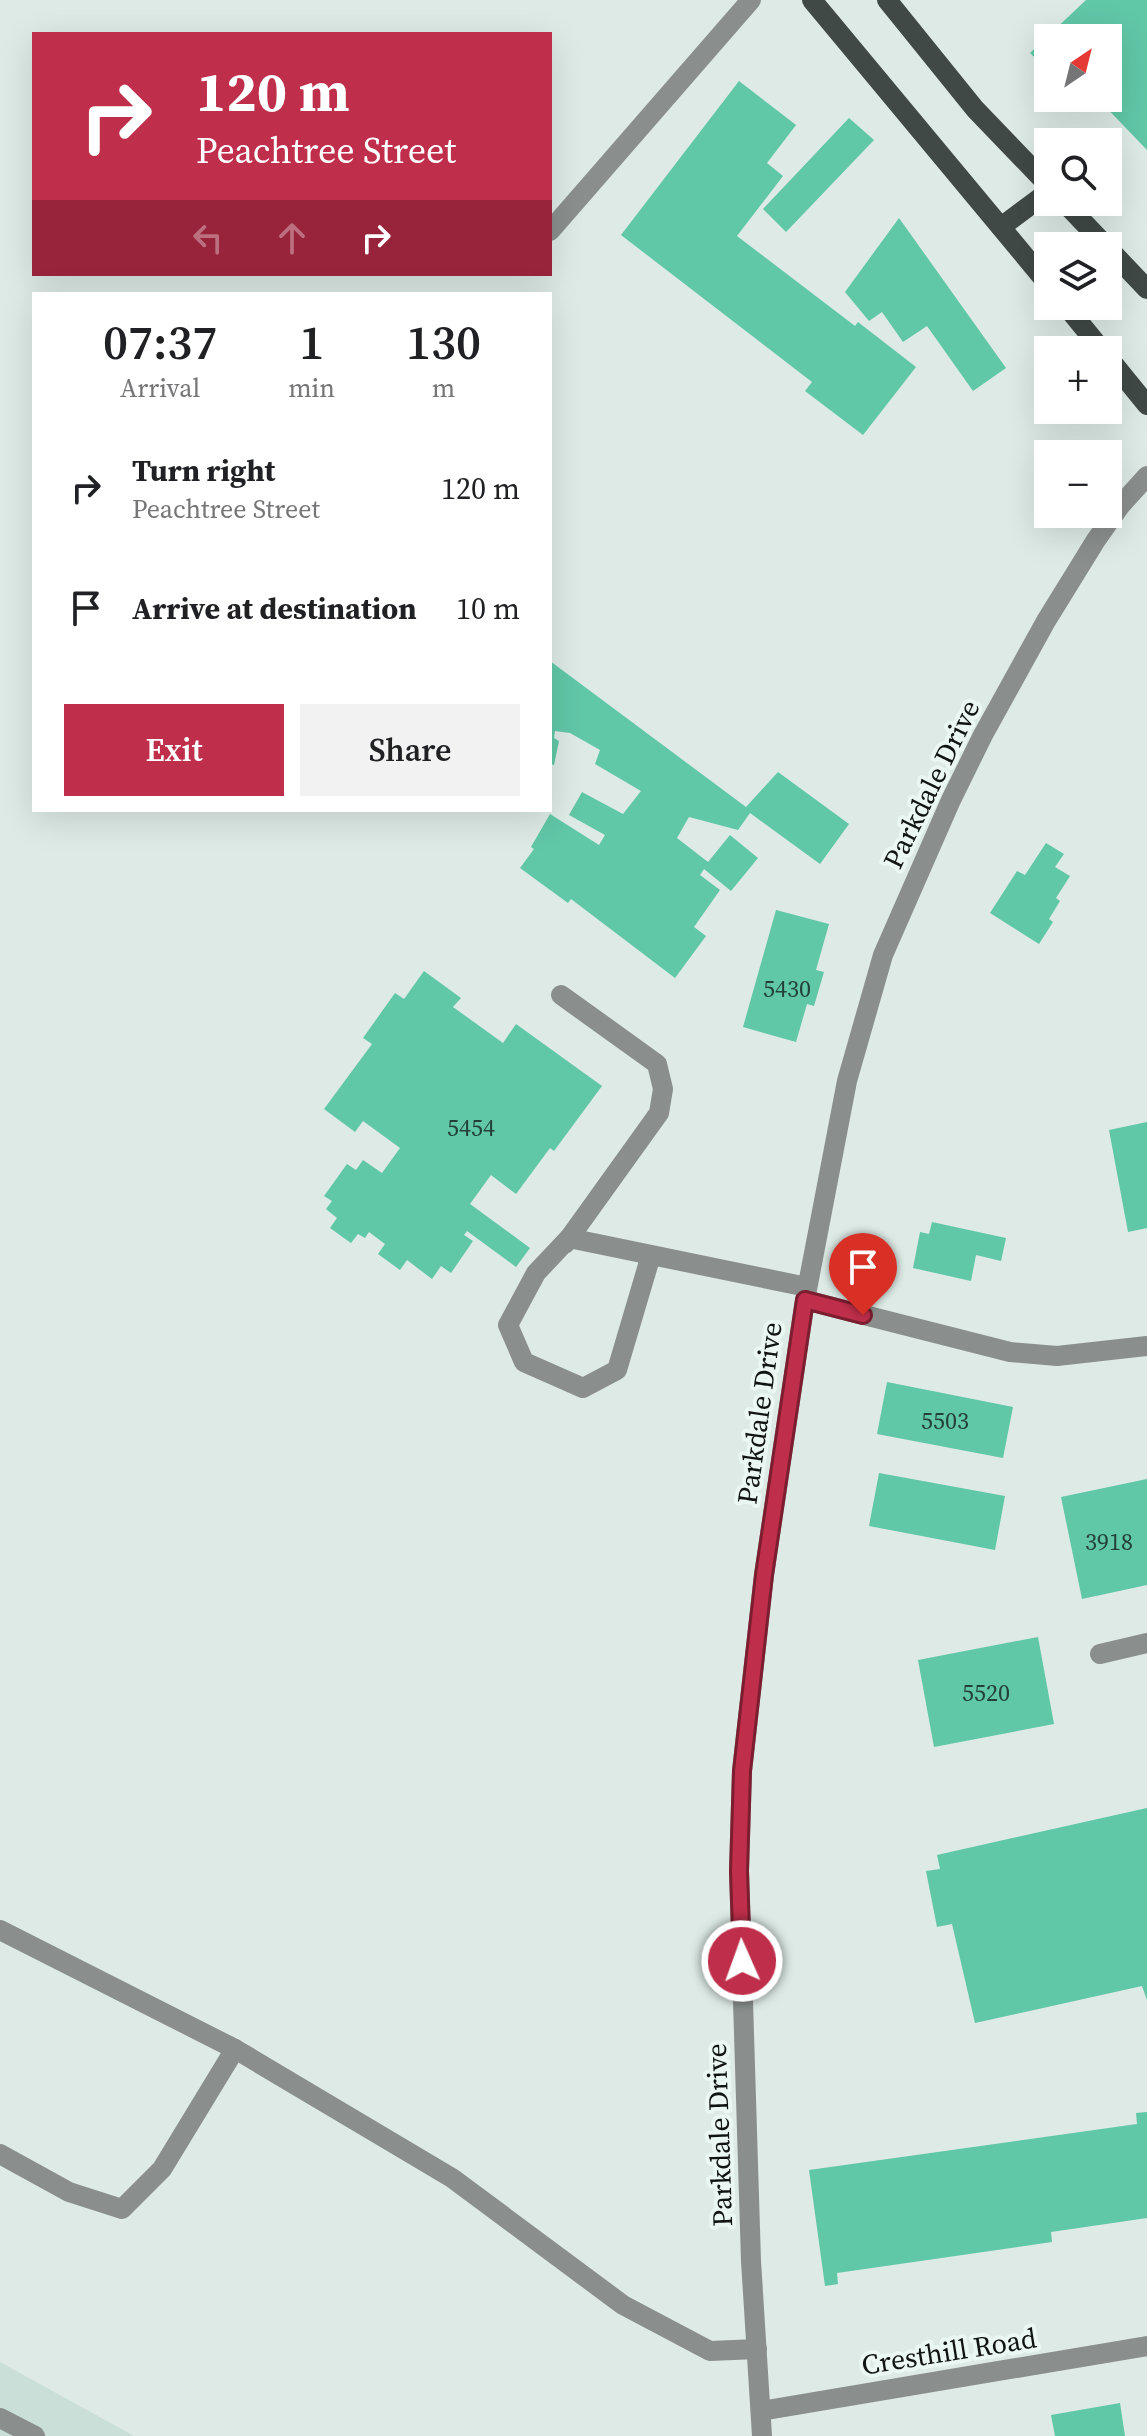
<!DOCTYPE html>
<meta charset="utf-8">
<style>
body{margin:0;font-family:"Source Serif 4",serif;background:#f2f2f2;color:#202124;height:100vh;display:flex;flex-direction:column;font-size:30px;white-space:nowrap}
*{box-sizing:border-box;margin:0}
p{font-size:26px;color:#757577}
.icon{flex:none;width:44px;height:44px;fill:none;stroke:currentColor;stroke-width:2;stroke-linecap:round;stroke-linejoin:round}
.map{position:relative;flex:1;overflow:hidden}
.details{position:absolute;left:32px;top:292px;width:520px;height:520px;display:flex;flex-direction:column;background:#fff;border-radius:0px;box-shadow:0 8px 32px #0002}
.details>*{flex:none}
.top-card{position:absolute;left:32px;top:32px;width:520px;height:244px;border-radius:0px;box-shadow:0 8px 32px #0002;background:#bf2e4a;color:#fff;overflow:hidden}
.needle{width:52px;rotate:35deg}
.buttons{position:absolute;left:1034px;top:24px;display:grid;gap:16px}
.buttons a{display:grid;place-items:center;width:88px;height:88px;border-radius:0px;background:#fff;box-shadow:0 8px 32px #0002;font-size:40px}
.pin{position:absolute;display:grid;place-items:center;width:68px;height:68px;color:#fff;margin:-82px -34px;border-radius:50% 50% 50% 0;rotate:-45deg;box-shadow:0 0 8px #0007}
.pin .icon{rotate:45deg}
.me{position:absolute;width:88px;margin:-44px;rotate:358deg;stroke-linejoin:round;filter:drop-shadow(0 0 6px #0008)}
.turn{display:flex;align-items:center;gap:28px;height:168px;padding:0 32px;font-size:36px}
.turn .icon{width:104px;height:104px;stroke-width:2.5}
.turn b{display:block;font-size:56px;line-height:68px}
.lanes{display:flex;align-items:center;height:76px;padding:0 32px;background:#0003;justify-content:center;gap:40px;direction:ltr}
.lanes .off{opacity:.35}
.eta{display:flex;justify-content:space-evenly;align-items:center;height:136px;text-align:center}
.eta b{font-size:48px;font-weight:600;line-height:56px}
.cta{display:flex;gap:16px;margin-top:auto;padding:16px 32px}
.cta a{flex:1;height:92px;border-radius:0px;background:#bf2e4a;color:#fff;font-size:32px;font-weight:600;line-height:92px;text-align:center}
.cta a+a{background:#f2f2f2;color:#202124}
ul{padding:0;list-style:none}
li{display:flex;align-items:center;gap:24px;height:120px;padding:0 32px}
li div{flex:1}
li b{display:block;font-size:30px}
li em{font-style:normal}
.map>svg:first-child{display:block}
</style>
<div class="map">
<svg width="1147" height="2436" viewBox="0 0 1147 2436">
<rect width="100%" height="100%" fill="#ddeae5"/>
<polygon fill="#cadfd7" points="0,2362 134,2436 0,2436"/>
<g fill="#60c7a7">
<polygon points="1086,0 1147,0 1147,150 1097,98 1108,98 1108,38 1048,38 1048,71 1030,53"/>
<polygon points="739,81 796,125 767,163 783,176 737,236 855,326 858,322 916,367 863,435 805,391 812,382 621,235"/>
<polygon points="849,118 874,140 786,232 763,209"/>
<polygon points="899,218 1006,368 973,391 927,326 903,342 882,312 869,321 845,292"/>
<polygon points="550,661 746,807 778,772 849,824 820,864 750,813 738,830 689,817 677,838 708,862 730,835 758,858 731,891 704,869 700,875 720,890 694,927 706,936 675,978 571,899 568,903 520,868 534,849 531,847 550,814 599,845 605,835 569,815 582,792 623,814 641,791 595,764 600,750 570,733 555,731 554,738 559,741 554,765 550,764"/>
<polygon points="1046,843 1064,854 1055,867 1070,876 1056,898 1060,901 1049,919 1053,922 1039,944 990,913 1017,871 1025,875"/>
<polygon points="776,910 829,924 816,970 824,972 814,1006 807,1004 796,1042 743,1027"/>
<polygon points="424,971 461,998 453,1007 503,1043 516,1024 602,1086 554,1151 550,1148 516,1194 491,1175 470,1204 530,1248 516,1267 467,1231 464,1235 473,1241 451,1273 441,1266 432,1279 407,1260 400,1270 378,1254 385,1244 369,1232 365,1238 358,1234 351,1243 330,1228 337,1218 326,1209 332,1201 324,1196 347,1164 356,1170 363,1160 382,1173 400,1148 363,1121 355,1132 324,1109 372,1044 363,1038 395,993 404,999"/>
<polygon points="1147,1122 1147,1228 1128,1232 1109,1130"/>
<polygon points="932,1222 1006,1238 1001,1261 976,1255 971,1281 913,1268 920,1232 929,1234"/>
<polygon points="887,1382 1013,1407 1003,1458 877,1434"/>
<polygon points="879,1473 1005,1496 995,1550 869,1526"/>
<polygon points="1147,1479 1147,1585 1082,1599 1061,1497"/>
<polygon points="1038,1637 1054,1724 934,1747 918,1660"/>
<polygon points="1147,1808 1147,2000 1142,1986 975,2023 952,1924 937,1927 926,1871 940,1869 937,1855"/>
<polygon points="1147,2112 1147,2218 1051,2232 1052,2242 837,2273 838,2284 825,2286 809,2170 1137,2124 1136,2113"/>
<polygon points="1120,2403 1125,2436 1055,2436 1051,2415"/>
</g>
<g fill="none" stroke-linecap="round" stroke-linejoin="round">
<g stroke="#8a8f8d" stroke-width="20">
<polyline points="550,231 751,0"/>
<polyline points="561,995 657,1064 663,1089 659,1113 565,1244"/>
<polyline points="651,1255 617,1370 583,1388 524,1362 508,1325 536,1273 569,1238 807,1287"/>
<polyline points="805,1300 1010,1352 1057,1356 1147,1346"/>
<polyline points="1100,1654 1147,1643"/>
<polyline points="0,1930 235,2049 452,2178 623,2305 710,2351 757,2349"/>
<polyline points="0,2154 69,2192 122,2209 162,2169 235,2049"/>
<polyline points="761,2411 1147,2346"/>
<polyline points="0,2418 35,2436"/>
<polyline points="762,2436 751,2261 739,1871 742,1771 764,1575 805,1300 847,1081 883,955 951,800 983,735 1046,621 1096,540 1120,506 1147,476"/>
</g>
<g stroke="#404946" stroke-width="20">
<polyline points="812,0 1048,284"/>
<polyline points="887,0 975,109 1048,185"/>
<polyline points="1064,202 1106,246"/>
<polyline points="1001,227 1048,192"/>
<polyline points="1108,248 1147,289"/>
<polyline points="1066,306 1102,350"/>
<polyline points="1108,357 1147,405"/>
</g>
</g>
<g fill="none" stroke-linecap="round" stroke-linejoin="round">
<defs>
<polyline id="route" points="742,1961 739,1871 742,1771 764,1575 805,1300 863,1315"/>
</defs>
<use href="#route" stroke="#7c1e30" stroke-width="20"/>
<use href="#route" stroke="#bf2e4a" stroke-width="14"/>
</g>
<g text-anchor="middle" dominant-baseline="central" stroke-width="8" stroke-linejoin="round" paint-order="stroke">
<g font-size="24" fill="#244138">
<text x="787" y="988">5430</text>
<text x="471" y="1127">5454</text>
<text x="945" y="1420">5503</text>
<text x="1109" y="1541">3918</text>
<text x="986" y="1692">5520</text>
</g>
<g font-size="28" fill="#101413" stroke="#eaf7f2">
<text transform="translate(931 784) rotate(-64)">Parkdale Drive</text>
<text transform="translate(759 1413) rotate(-82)">Parkdale Drive</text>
<text transform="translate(719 2135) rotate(-92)">Parkdale Drive</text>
<text transform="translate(949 2351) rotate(-9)">Cresthill Road</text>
</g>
</g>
</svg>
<div class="buttons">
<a><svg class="needle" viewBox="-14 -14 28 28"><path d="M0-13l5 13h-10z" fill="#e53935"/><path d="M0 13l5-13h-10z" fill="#757577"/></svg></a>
<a><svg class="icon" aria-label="search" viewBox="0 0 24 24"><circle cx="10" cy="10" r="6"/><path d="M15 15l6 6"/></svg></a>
<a><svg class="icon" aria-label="layers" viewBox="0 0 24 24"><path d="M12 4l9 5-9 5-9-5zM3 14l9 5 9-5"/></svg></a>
<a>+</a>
<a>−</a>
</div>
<div class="pin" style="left:863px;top:1315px;background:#d93025"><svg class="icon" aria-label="arrive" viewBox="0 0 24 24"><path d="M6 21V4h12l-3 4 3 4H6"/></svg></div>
<svg class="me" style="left:742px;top:1961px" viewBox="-20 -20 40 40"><circle r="17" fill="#bf2e4a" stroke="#fff" stroke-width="3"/><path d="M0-11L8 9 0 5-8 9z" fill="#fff"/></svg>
<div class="top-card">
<div class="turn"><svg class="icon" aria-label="right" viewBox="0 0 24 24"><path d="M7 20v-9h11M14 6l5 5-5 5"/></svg><div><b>120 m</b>Peachtree Street</div></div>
<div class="lanes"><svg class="icon off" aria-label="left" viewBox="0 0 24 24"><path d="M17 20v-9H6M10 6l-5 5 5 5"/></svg><svg class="icon off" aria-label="ahead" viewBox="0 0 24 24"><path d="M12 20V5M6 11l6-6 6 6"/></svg><svg class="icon" aria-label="right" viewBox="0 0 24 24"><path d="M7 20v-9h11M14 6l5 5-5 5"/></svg></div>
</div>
<section class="details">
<div class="eta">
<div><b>07:37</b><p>Arrival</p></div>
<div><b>1</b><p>min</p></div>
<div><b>130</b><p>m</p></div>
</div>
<ul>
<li><svg class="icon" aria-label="right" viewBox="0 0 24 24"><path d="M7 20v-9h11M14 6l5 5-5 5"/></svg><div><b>Turn right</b><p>Peachtree Street</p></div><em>120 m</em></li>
<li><svg class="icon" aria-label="arrive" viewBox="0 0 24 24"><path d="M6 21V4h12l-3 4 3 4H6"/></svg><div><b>Arrive at destination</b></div><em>10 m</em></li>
</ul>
<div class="cta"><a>Exit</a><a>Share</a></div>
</section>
</div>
